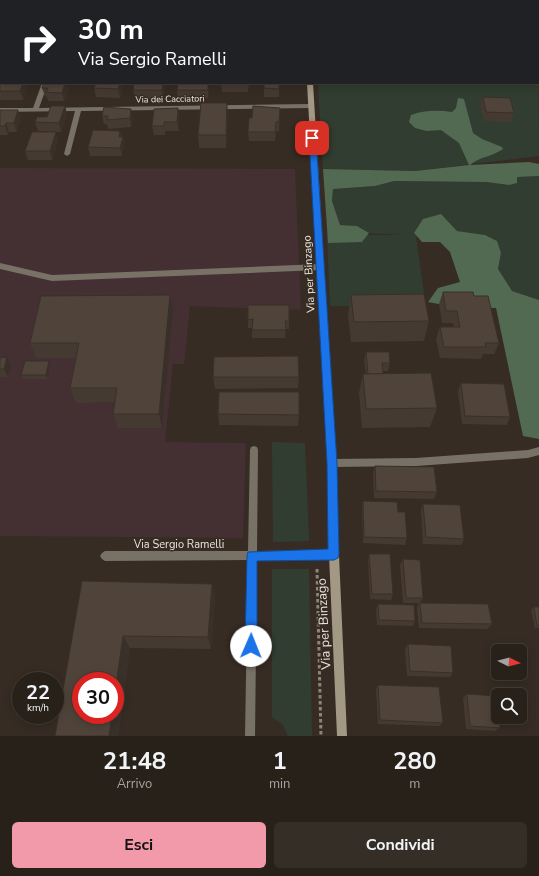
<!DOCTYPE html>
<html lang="it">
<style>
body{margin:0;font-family:"Nunito Sans",sans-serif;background:#342e27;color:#f1f3f6;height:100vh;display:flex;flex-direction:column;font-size:15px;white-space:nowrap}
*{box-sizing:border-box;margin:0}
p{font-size:13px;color:#a5a3a2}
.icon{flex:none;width:22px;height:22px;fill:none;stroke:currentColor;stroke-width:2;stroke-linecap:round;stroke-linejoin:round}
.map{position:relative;height:736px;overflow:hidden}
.sheet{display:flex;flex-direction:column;background:#28211a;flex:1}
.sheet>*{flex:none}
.guide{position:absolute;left:0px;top:0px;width:539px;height:84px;box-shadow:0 2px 10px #0003,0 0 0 1px #443e39;background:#202124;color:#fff;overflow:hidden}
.needle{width:26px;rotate:96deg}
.buttons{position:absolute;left:491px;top:644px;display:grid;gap:8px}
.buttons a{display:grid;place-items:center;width:36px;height:36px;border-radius:6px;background:#28211a;box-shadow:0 2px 10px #0003,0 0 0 1px #443e39;font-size:20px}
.speed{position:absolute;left:12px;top:672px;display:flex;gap:8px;font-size:20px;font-weight:700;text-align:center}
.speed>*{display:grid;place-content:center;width:52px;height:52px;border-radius:50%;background:#28211a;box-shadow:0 2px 10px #0003,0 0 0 1px #443e39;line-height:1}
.speed small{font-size:10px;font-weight:400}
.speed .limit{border:6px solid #d22;background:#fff;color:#111}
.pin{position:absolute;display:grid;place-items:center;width:34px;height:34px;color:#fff;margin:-17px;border-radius:8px;box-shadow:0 2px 6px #0006}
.me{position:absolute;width:44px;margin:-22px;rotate:1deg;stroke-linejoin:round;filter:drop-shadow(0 0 3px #0008)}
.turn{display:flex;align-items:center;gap:14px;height:84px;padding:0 12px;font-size:18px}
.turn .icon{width:52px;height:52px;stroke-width:2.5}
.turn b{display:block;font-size:28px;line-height:34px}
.eta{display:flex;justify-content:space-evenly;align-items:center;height:68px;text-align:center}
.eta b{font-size:24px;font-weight:700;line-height:28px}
.button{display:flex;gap:8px;margin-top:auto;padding:8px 12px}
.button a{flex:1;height:46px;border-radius:6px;background:#f39aaa;color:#111;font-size:16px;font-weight:700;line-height:46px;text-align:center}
.button a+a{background:#342e27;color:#f1f3f6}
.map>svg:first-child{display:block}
</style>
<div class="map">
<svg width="539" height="736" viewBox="0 0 539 736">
<rect width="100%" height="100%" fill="#362c23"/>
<polygon fill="#442f33" points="0,168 295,169 301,310 190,306 184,364 173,364 165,442 246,443 243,538 0,536"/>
<g fill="#313d31">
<polygon points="538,44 539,156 415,171 323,169 318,83 538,83"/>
<polygon points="539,176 539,300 512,291 498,269 501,253 485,235 457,231 452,227 414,233 416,236 426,307 330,306 327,235 402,235 369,233 357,226 340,225 332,201 333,189 375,186 393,181 486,182 509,185 516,177"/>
<polygon points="272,442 305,443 309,541 273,542"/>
<polygon points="272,569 309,569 312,736 288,736 283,725 272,717"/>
</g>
<g fill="#526952">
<path d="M458,98l6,1 9,34 9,6 20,8 1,2c-11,8 -22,7 -33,16l59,-3 10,2v12l-22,1v6l-8,2 -23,-3 -92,-1 -19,5 -42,3 -1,12 8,24 17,1 12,7 -7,9 -34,1 -5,-74 92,2 54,-6 -10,-22 -18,-13 -14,1 -12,-3 -6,-6 2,-7c13,-5 27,-5 41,-3l4,-4z"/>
<polygon points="441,214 457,231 485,235 497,241 501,253 498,269 512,291 539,300 539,439 523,436 496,308 454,307 428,302 438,288 460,282 450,252 440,242 422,242 414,233 423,219"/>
</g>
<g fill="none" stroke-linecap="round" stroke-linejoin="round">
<polyline stroke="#8c847c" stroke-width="3" stroke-dasharray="3.5 2.5" stroke-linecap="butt" points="317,569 321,736"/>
<polygon fill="#787266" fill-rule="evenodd" points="0,263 52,275 320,264 324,267 320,270 52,281 0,269"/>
<g fill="#787266" fill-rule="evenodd">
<rect x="0" y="46" width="1" height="4"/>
<polygon points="42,83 48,83 39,108 310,104 313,106 310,108 81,111 70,154 67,156 64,154 75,111 0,112 0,108 33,108"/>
<polygon points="254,446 257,447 258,450 257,551 334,550 337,552 339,555 337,558 334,560 257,560 255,736 245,736 248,560 105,561 102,559 100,556 102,553 105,551 248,551 250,450 251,447"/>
<polygon points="539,447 539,455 528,458 416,466 332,467 329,466 328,463 329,460 332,459 416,458 528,450"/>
</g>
<g fill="#a29884" fill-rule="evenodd">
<rect x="302" y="0" width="6" height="1"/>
<polygon points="307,83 313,83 336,463 339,555 347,736 337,736 329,555 328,463"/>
</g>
</g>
<g fill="#453a32">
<rect x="24" y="0" width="32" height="1"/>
<polygon points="0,80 27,88 23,100 0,100"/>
<polygon points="44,83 66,83 68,91 64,101 48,101 47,97 45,96 42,88"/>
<polygon points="96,83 123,83 123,86 120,98 96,97 94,88"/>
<polygon points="221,83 249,83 248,92 222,92"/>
<polygon points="279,83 279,97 264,97 264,88"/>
<polygon points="164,86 163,98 135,99 133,90"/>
<polygon points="209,86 208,98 178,98 177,90"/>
<polygon points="483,97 514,113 511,122 484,121 480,106"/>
<polygon points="65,106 67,115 61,132 38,131 35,122 47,117"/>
<polygon points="104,107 133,118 131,127 108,129 107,124 104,124 102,116"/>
<polygon points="178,108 179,117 179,131 165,131 165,135 154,135 152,126"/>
<polygon points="280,108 279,131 276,131 275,141 249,141 248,132 252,118"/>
<polygon points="0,110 21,119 17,132 9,132 8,135 0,135"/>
<polygon points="228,116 226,148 199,148 198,135"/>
<polygon points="120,131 122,137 123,137 124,146 122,156 90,156 88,147"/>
<polygon points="58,141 52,160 28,160 25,151"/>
<polygon points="443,292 474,296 499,343 494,354 483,354 481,359 440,358 436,339 440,327 454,327 453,323 442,323 439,304"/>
<polygon points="170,295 173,310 162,428 118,428 113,414 115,402 76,403 70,388 76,358 36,358 30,343"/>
<polygon points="351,295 429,321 424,341 351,342 348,315"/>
<polygon points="248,320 289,321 289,329 286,329 285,338 252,338 252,328 248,328"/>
<polygon points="366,352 390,363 388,371 383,371 383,374 437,408 430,427 362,428 359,393 363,374 366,374 364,360"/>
<polygon points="0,358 11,366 8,377 0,377"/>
<polygon points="49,361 50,365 48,379 23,379 21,375"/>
<polygon points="213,377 299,377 298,388 215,389"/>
<polygon points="461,383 510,417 507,425 462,424 458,391"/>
<polygon points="218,414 299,415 298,426 219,425"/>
<polygon points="375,466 437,492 434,499 374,498 373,473"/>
<polygon points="363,501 398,512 407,538 405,545 363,543 362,508"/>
<polygon points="423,504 464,539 461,545 423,544 421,510"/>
<polygon points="369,554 393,594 391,600 370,599 368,560"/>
<polygon points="403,559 423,598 420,603 492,624 487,629 419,628 417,608 419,603 403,603 400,565"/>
<polygon points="82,581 212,584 215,597 211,649 130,648 118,736 55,736"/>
<polygon points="378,604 415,621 413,626 377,625 376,610"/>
<polygon points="534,607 539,607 539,628 535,628 531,610"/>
<polygon points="408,644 453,673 450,677 407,676 405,649"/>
<polygon points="378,685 443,723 439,726 378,724 376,689"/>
<polygon points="467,694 500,728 495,731 466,729 463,698"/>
</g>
<g fill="#383029">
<polygon points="23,83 25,83 27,88 23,100 20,91"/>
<polygon points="65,83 68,91 64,101 62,93"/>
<polygon points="120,83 123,83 123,86 120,98 118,89"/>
<polygon points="163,83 164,83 164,86 163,98 162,90"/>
<polygon points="208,83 209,83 209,86 208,98"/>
<polygon points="227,103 228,116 226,148 226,135"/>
<polygon points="65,106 67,115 61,132 59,123"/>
<polygon points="178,108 179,117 179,131 177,122"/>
<polygon points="131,109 133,118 131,127 130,118"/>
<polygon points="18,110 21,119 17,132 14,123"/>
<polygon points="6,123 9,132 8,135 5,126"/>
<polygon points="120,131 122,139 119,137"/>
<polygon points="56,132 58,141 52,160 50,151"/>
<polygon points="123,137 124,146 122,156 120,148"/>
<polygon points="170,295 173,310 162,428 159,414"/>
<polygon points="7,357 11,366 8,377 4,369"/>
<polygon points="49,361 50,365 48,379 46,375"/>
<polygon points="212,584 215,597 211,649 208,637"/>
<polygon points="123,636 130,648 118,736 109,736 112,715 115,715 115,692"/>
</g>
<g fill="#50443a" stroke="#383029">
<polygon points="168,0 265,0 265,1 167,1"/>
<rect x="312" y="0" width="12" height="1"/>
<rect x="350" y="0" width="23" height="1"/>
<rect x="375" y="0" width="42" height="1"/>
<rect x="490" y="0" width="27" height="1"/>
<rect x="0" y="60" width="1" height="7"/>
<polygon points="0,80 1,80 1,83 23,83 20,91 0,91"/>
<polygon points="44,83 65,83 62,93 46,92 48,88 42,88"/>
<polygon points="96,83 120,83 118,89 94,88"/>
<polygon points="134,83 163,83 162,90 133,90"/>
<polygon points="178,83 208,83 208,90 177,90"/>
<polygon points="221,83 248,83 248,84"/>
<polygon points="264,83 279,83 279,89 264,88"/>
<polygon points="483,97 510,98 514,113 486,112"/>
<polygon points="201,103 227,103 226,135 198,135"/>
<polygon points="51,106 65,106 59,123 35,122 37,117 47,117"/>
<polygon points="253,106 280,108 279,122 276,122 275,132 248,132 249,118 252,118"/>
<polygon points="104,107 131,109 130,118 107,120 108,116 102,116"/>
<polygon points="178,108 177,122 164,122 164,126 152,126 154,109"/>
<polygon points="0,110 18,110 14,123 6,123 5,126 0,126"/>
<polygon points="93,130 120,131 119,137 123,137 120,148 88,147"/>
<polygon points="32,132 56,132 50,151 25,151"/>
<polygon points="443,292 473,292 474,296 488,296 499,343 485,343 486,347 444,347 440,327 460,327 457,311 446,311"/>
<polygon points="424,294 429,321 354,322 351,295"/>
<polygon points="170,295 159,414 113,414 117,388 70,388 79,343 30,343 41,296"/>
<polygon points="248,305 289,305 289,321 285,321 286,330 252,330 253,319 248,320"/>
<polygon points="366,352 389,352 390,363 382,363 383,374 368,374"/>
<polygon points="298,356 299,377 213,377 214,357"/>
<polygon points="7,357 4,369 0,369 0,358"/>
<polygon points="25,361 49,361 46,375 21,375"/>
<polygon points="431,373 437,408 366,409 363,374"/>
<polygon points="461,383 504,384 510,417 465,416"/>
<polygon points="219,392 299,392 299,415 218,414"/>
<polygon points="375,466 434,467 437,492 376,491"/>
<polygon points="363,501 397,502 398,512 405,512 407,538 364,537"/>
<polygon points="423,504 460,505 464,539 426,537"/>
<polygon points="369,554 390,554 393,594 372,594"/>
<polygon points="403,559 420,560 423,598 406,598"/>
<polygon points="82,581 212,584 208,637 123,636 115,692 115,681 81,681 81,715 112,715 109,736 55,736"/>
<polygon points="420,603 488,604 492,624 422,623"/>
<polygon points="378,604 414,605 415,621 379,620"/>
<polygon points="534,607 539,607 539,626 537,626"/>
<polygon points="408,644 451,646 453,673 410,671"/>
<polygon points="378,685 439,687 443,723 380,720"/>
<polygon points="467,694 496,696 498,717 499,717 500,728 470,726"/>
</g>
<polygon fill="#1a73e8" stroke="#114b97" points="312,136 316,138 337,463 339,554 338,558 334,560 257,561 257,646 255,650 251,652 247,650 245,646 247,556 248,552 328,549 327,463 309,138"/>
<g text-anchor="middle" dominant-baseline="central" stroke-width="3" stroke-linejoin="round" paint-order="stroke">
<g font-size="9" fill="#ebe4de" stroke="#362c23">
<text transform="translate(170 99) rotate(-1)">Via dei Cacciatori</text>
</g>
<g font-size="11" fill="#ebe4de" stroke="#362c23">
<text transform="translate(309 274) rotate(-93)">Via per Binzago</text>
<text x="179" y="544">Via Sergio Ramelli</text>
</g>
<g font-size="13" fill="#ebe4de" stroke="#362c23">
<text transform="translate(324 624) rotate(-93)">Via per Binzago</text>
</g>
</g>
</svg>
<div class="buttons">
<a><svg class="needle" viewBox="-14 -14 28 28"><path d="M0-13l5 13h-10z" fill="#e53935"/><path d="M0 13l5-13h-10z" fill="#a5a3a2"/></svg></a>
<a><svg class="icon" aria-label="search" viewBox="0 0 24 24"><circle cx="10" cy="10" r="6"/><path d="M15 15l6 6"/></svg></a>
</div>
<div class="speed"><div>22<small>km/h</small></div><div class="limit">30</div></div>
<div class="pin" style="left:312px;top:138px;background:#d93025"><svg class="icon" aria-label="arrive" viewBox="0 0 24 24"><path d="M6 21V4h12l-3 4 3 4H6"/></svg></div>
<svg class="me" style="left:251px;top:646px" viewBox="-20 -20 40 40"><circle r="19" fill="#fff"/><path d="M0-13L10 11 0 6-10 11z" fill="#1a73e8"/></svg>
<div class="guide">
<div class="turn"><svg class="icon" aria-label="right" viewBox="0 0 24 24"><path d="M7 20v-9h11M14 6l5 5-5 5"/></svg><div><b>30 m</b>Via Sergio Ramelli</div></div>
</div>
</div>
<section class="sheet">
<div class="eta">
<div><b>21:48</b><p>Arrivo</p></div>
<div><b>1</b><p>min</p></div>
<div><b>280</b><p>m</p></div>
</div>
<div class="button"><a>Esci</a><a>Condividi</a></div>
</section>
